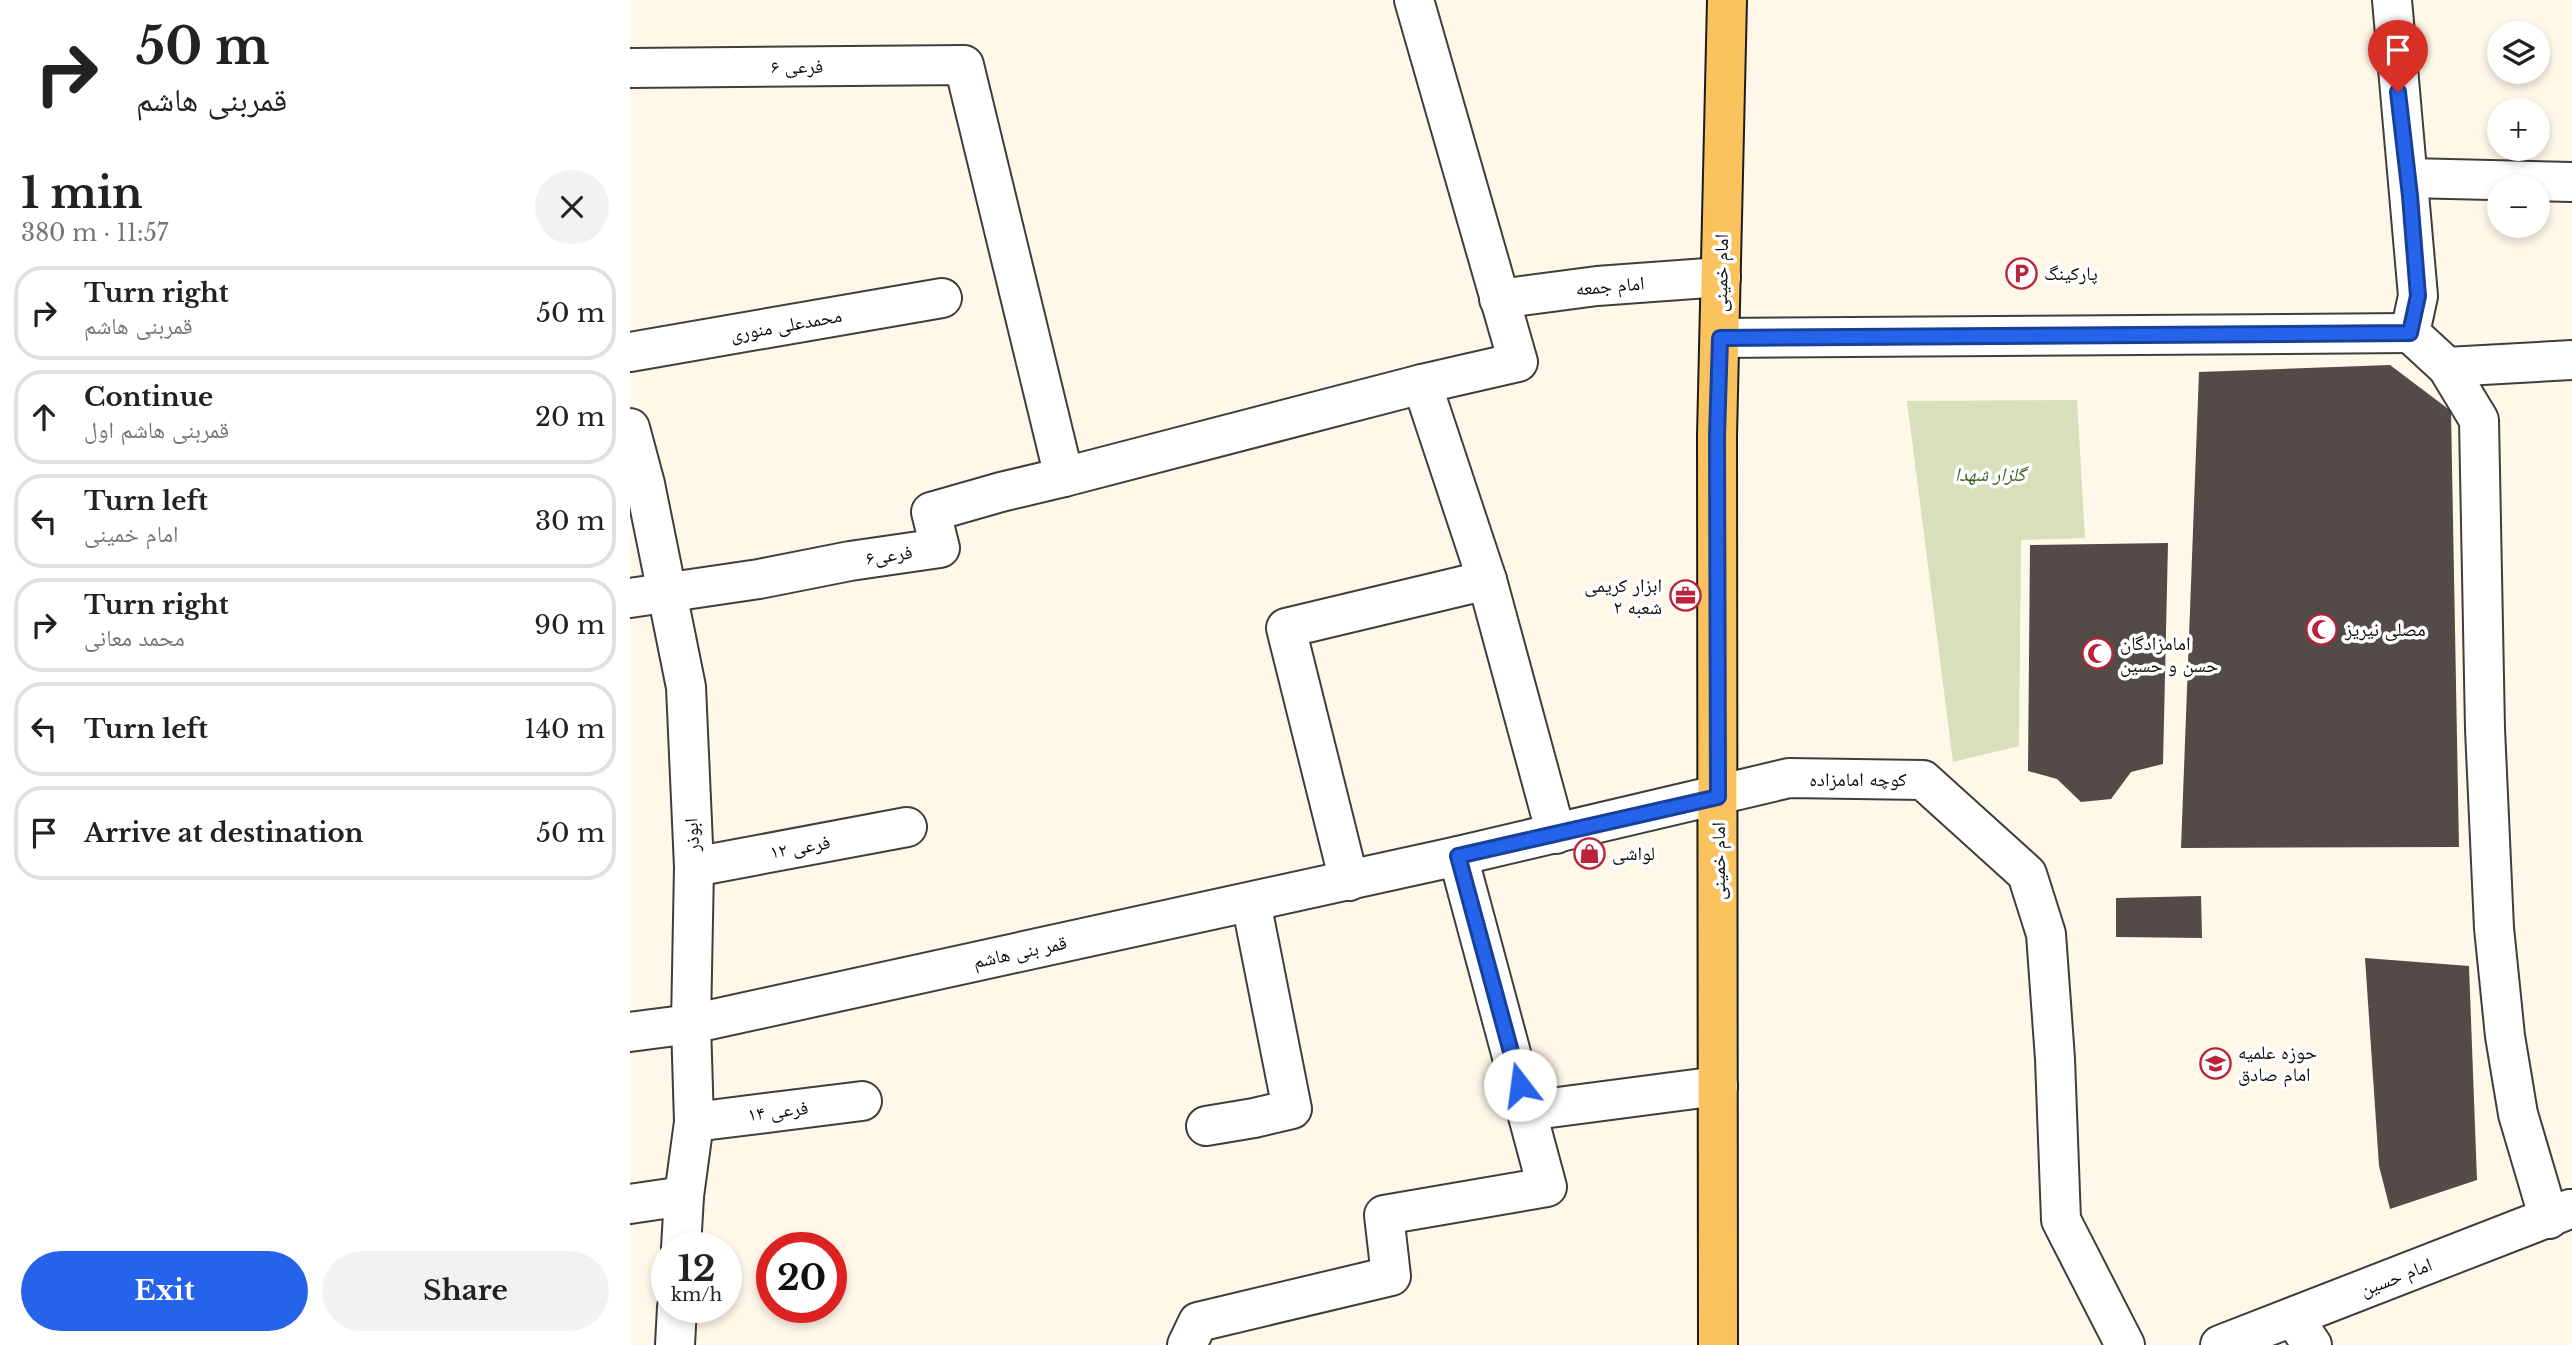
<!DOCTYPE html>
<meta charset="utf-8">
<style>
body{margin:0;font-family:"Libre Baskerville","Noto Naskh Arabic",serif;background:#f2f2f2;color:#222;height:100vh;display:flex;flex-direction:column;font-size:26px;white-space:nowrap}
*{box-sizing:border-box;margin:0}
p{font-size:23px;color:#767676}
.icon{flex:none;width:38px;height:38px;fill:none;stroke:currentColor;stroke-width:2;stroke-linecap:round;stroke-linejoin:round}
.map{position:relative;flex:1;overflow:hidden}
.details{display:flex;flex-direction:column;background:#fff;width:630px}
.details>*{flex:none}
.top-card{background:#fff;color:#222;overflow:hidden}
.buttons{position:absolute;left:1857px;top:21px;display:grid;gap:14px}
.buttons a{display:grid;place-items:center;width:63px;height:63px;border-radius:50%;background:#fff;box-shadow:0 4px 10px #0003;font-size:35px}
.speed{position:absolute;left:21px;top:1232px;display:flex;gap:14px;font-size:35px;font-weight:700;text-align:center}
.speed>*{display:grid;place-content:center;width:91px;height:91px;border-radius:50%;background:#fff;box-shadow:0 4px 10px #0003;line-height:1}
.speed small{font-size:18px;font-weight:400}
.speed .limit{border:10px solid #d22;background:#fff;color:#111}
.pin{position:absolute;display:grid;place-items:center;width:60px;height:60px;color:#fff;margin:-72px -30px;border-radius:50% 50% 50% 0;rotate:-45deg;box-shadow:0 0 7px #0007}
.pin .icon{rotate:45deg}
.me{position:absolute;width:77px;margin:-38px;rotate:345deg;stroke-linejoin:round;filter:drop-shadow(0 0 5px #0008)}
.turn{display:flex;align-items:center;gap:24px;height:147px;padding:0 21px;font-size:32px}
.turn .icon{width:91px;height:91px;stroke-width:2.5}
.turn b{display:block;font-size:49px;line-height:60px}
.round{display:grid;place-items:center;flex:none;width:74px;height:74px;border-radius:37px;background:#f2f2f2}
.head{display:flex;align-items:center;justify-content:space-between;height:119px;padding:0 21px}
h1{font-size:42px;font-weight:700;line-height:52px}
.button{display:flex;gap:14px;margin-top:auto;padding:14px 21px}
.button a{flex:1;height:80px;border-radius:42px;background:#2563eb;color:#fff;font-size:28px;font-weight:700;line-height:80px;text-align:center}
.button a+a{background:#f2f2f2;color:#222}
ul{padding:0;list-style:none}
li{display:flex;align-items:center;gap:21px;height:94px;margin:0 14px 10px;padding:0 7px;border:4px solid #e0e0e0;border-radius:28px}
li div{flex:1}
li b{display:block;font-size:26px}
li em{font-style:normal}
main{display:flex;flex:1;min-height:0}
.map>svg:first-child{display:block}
</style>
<main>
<section class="details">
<div class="top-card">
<div class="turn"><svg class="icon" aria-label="right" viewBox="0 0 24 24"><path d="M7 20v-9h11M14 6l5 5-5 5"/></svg><div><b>50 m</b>قمربنی هاشم</div></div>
</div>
<div class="head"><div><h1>1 min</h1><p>380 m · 11:57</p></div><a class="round"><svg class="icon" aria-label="close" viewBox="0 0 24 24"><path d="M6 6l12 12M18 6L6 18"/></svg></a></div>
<ul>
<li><svg class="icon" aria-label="right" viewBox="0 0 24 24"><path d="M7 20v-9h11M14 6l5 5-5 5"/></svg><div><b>Turn right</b><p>قمربنی هاشم</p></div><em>50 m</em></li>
<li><svg class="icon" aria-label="ahead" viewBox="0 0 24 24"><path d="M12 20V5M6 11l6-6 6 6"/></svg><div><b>Continue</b><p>قمربنی هاشم اول</p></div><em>20 m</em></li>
<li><svg class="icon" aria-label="left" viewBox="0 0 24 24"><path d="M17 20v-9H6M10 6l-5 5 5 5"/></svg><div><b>Turn left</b><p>امام خمینی</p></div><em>30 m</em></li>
<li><svg class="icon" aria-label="right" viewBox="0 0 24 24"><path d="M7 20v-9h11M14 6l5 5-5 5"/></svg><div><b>Turn right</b><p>محمد معانی</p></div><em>90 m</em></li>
<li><svg class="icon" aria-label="left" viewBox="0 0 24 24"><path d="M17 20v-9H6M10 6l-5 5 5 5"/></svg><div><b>Turn left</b></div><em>140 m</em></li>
<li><svg class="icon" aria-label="arrive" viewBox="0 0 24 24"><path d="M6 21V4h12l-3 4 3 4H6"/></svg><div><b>Arrive at destination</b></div><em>50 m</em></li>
</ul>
<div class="button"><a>Exit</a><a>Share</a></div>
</section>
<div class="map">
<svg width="1942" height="1345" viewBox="0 0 1942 1345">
<rect width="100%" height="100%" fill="#fff8e9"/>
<polygon fill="#d7dfbb" points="1447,400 1455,538 1391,540 1389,746 1323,762 1277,401"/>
<g fill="#534b47">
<polygon points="1760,365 1821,411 1829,847 1551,848 1569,372"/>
<polygon points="1538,543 1533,764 1501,772 1481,799 1451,802 1427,779 1398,771 1400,545"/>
<polygon points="1571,896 1572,938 1486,937 1486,898"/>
<polygon points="1735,958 1839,966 1847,1180 1760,1209 1749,1166"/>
</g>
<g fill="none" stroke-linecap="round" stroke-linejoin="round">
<defs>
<g id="minor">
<polyline points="1762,0 1788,296 1780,333"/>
<polyline points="0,68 334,65 434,477 792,384 888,362 784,0"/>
<polyline points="1778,178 1942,182"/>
<polyline points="869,299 967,286 1091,277"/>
<polyline points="1780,333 1817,367 1849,420 1855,729 1864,928 1875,1036 1888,1114 1919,1219"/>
<polyline points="1090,338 1780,333"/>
<polyline points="0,352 312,298"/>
<polyline points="1817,367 1942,360"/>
<polyline points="792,384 857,580 926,834"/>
<polyline points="0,428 15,484 56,687 64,867 61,1024 64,1122 54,1196 51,1248"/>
<polyline points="0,598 129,579 220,561 310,548 301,512 371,492 434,477"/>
<polyline points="64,867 277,827"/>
<polyline points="719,881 656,628 857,580"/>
<polyline points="0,1032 61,1024 828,856 1159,778 1293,780 1397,874 1416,934 1425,1059 1431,1220 1495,1345"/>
<polyline points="897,1111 1088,1086"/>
<polyline points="64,1122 232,1101"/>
<polyline points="576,1126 624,1118 662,1109 621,902"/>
<polyline points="0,1204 54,1196"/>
<polyline points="1663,1317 1682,1345"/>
<polyline points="45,1345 47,1307"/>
<polyline points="557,1345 568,1322 761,1276 754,1215 917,1187 828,856"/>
<polyline points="1590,1345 1940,1209"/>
</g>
<polyline id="major" points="1088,1345 1087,436 1097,0"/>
</defs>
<use href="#minor" stroke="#3e3e3e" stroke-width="42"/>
<use href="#major" stroke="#1c1c1c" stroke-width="42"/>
<use href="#minor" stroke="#fff" stroke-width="38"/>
<use href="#major" stroke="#fac35e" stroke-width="38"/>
</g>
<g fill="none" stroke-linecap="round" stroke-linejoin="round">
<defs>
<polyline id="route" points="890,1085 828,856 1088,797 1087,436 1090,338 1780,333 1788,296 1780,196 1768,92"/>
</defs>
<use href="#route" stroke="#184099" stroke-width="18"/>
<use href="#route" stroke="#2563eb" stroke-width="12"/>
</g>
<defs>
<symbol id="parking-ring" viewBox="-11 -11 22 22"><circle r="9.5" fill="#fff" stroke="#bb233a" stroke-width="1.5"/><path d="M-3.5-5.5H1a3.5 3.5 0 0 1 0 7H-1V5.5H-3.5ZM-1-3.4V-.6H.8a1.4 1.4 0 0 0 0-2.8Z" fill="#bb233a"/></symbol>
<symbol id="office-ring" viewBox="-11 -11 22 22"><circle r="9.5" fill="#fff" stroke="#bb233a" stroke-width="1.5"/><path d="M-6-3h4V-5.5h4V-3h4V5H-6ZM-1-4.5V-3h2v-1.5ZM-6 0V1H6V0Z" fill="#bb233a"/></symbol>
<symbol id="mosque-ring" viewBox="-11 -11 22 22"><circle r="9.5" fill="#fff" stroke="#bb233a" stroke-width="1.5"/><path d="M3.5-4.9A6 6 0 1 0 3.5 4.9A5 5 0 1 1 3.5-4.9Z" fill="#bb233a"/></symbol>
<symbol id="shop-ring" viewBox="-11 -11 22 22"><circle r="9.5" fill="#fff" stroke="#bb233a" stroke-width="1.5"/><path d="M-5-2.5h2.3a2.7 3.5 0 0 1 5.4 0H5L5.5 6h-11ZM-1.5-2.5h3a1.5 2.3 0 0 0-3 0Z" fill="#bb233a"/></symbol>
<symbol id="university-ring" viewBox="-11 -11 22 22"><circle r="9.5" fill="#fff" stroke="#bb233a" stroke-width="1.5"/><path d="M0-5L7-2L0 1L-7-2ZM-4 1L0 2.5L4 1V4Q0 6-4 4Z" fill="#bb233a"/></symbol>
</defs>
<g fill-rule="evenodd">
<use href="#parking-ring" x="1374" y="256" width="35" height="35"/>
<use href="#office-ring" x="1038" y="578" width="35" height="35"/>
<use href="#mosque-ring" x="1674" y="612" width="35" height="35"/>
<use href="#mosque-ring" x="1450" y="636" width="35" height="35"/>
<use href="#shop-ring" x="942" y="836" width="35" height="35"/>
<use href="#university-ring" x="1568" y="1046" width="35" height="35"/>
</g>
<g text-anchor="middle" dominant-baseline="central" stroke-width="7" stroke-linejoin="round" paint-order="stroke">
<g font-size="19" fill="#0b0b0b" stroke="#fff">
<text x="167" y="66">فرعی ۶</text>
<text transform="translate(1091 273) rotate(-89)">امام خمینی</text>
<text transform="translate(980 286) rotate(-5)">امام جمعه</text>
<text transform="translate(156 325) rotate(-10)">محمدعلی منوری</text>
<text transform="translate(259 555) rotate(-8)">فرعی۶</text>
<text x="1228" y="779">کوچه امامزاده</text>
<text transform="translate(62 835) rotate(-93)">ابوذر</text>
<text transform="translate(170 847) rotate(-10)">فرعی ۱۲</text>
<text transform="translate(1088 861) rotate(-90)">امام خمینی</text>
<text transform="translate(390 952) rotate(-12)">قمر بنی هاشم</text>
<text transform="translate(148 1111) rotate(-7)">فرعی ۱۴</text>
<text transform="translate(1766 1277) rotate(-21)">امام حسین</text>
</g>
<g font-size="19" fill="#0b0b0b" stroke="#fff" text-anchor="start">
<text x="1414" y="273">پارکینگ</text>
<text x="1032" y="585" text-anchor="end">ابزار کریمی<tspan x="1032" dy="22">شعبه ۲</tspan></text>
<text x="1715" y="629">مصلی نیریز</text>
<text x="1490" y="643">امامزادگان<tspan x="1490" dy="22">حسن و حسین</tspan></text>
<text x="982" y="853">لواشی</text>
<text x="1608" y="1052">حوزه علمیه<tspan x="1608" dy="22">امام صادق</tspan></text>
</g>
<g font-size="19" font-style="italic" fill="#32621c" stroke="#fff">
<text x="1360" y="474">گلزار شهدا</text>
</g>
</g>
</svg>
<div class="buttons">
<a><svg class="icon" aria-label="layers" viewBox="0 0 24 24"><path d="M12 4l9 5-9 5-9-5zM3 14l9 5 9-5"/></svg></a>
<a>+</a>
<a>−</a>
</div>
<div class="speed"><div>12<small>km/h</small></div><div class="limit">20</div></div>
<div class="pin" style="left:1768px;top:92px;background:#d93025"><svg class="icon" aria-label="arrive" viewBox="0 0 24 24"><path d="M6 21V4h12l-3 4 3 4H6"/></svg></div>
<svg class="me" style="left:890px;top:1085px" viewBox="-20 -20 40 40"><circle r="19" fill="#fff"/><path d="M0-13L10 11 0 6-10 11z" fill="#2563eb"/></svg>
</div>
</main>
